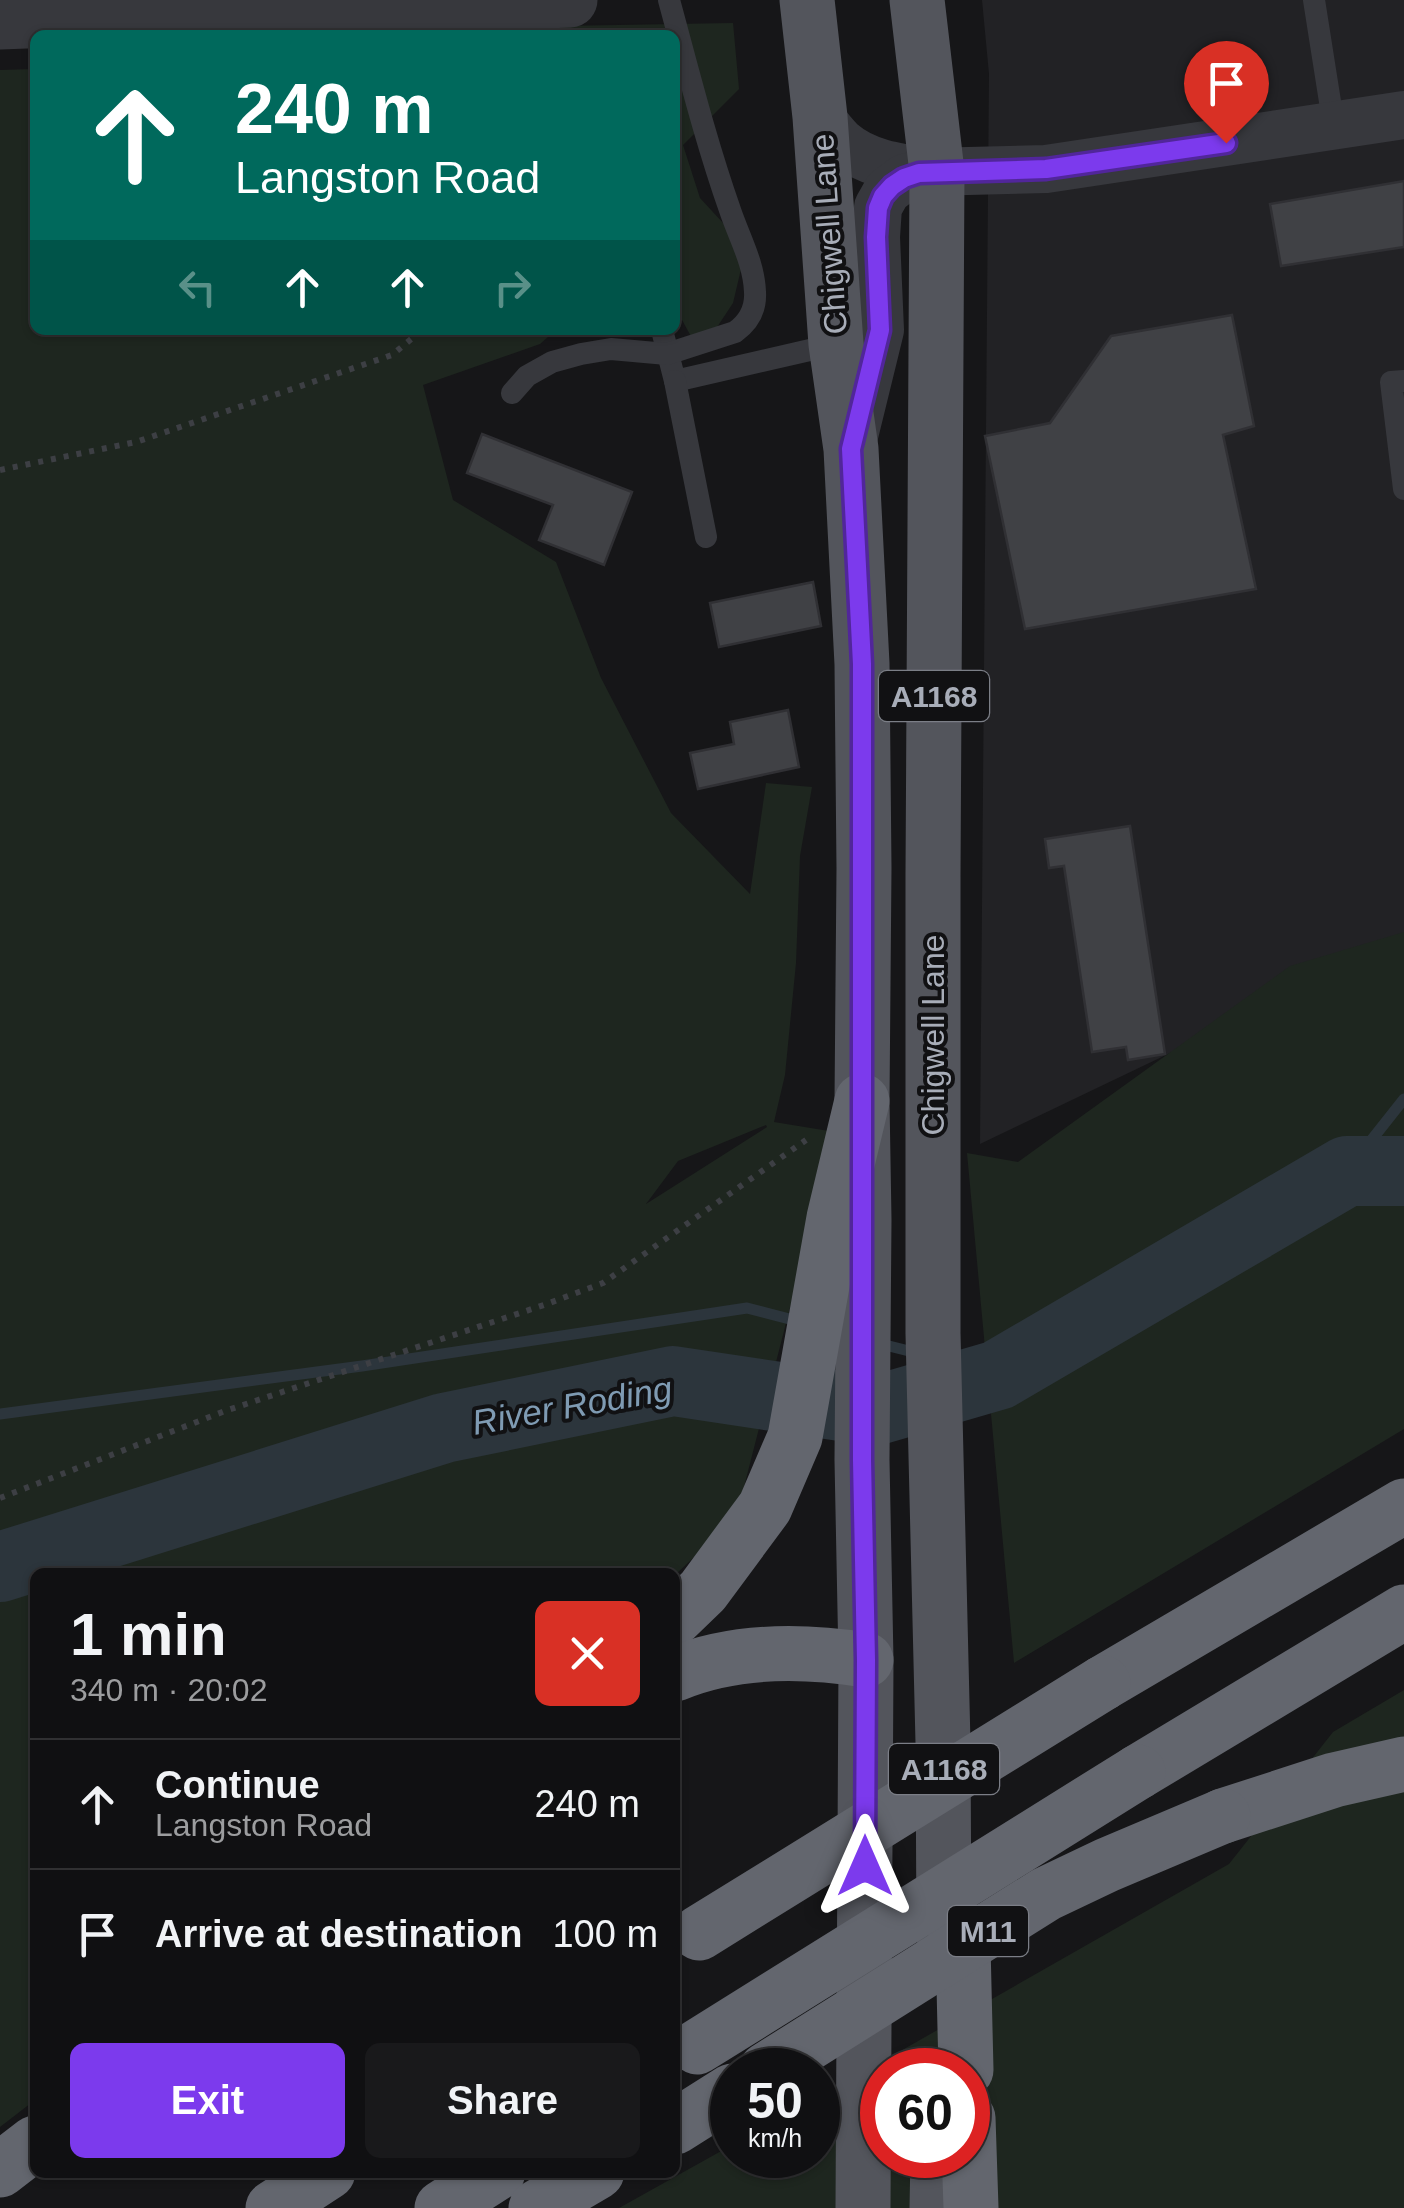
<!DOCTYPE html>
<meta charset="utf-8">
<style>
body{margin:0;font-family:Helvetica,sans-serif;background:#19191b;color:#f1f3f6;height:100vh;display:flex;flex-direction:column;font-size:38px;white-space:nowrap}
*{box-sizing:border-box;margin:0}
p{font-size:32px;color:#9c9d9f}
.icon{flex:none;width:55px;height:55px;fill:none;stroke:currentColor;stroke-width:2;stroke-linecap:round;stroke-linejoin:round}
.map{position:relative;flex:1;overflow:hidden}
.details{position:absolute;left:30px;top:1568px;width:650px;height:610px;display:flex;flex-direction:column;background:#101012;border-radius:15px;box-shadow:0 2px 8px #0004,0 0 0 2px #303032}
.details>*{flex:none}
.top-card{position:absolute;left:30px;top:30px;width:650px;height:305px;border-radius:15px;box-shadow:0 2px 8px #0004,0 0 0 2px #303032;background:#00695c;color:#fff;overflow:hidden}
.speed{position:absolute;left:710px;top:2048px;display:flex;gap:20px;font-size:50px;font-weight:700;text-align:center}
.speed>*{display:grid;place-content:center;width:130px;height:130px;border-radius:50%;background:#101012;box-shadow:0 2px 8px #0004,0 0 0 2px #303032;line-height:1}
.speed small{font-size:25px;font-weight:400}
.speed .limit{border:15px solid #d22;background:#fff;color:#111}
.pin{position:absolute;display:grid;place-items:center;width:85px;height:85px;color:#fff;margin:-102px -42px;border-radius:50% 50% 50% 0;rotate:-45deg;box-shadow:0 0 10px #0007}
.pin .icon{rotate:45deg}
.me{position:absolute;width:110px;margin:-55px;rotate:0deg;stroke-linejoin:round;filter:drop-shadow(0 0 8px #0008)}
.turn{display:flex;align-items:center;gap:35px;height:210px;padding:0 40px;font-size:45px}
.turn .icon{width:130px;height:130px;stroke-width:2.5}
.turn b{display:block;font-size:70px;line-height:85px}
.lanes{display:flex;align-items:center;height:95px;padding:0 40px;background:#0003;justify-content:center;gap:50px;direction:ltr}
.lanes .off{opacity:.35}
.round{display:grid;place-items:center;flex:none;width:105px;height:105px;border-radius:15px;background:#19191b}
.summary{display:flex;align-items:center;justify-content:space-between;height:170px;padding:0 40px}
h1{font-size:60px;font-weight:800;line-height:75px}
.primary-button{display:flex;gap:20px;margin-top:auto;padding:20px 40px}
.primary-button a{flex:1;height:115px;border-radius:15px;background:#7c3aed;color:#fff;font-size:40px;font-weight:800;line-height:115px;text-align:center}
.primary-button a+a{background:#19191b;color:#f1f3f6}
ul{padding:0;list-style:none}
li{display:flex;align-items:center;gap:30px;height:130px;padding:0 40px;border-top:2px solid #303032}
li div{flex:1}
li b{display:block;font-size:38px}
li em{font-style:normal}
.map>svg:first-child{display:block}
</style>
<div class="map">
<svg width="1404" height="2208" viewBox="0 0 1404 2208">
<rect width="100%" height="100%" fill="#161618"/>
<polygon fill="#222225" points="982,0 1404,0 1404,941 980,1144 989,74"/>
<g fill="#1e261f" fill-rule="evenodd">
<polygon points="733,23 739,89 683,145 700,198 746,248 733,303 700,353 675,307 675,35 459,35 560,26"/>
<path d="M35,69v261h521l-16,14 -117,41 30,115 103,62 45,116 70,135 79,81 16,-111 46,4 -12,69 -4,107 -11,112 -11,47 61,10 -99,386 -61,57v-3h-640v528l-35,27v-2057zM766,1125l1,2 -121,77 32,-43z"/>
<polygon points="1404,932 1404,1429 1014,1663 967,1153 1018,1162 1290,966"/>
<path d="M1404,1690v518h-785l113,-63v10h86v-57l411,-234 104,-132zM882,2070h86v85h-86z"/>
</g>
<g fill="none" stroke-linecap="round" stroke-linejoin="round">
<g stroke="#2c353c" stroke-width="11">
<polyline points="1347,1171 1404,1099"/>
<polyline points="877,1343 917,1353"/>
<polyline points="949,1362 998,1375"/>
<polyline points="0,1414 362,1366 747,1308 801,1322"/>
</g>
<polyline stroke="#2c353c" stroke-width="70" points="0,1567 444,1428 673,1381 874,1411 998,1375 1347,1171 1404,1171"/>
</g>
<g fill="#404145" stroke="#303034" stroke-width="2.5">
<polygon points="1404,181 1404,247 1281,266 1270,204"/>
<polygon points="1232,315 1254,426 1223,435 1256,589 1025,629 985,436 1050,423 1111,336"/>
<polygon points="482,434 632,492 604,565 539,540 553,505 467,473"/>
<polygon points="813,582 821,626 719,647 710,603"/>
<polygon points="788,710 799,767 698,789 690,753 734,744 730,722"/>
<polygon points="1130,826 1165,1054 1128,1060 1126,1047 1092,1052 1064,866 1049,868 1045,839"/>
</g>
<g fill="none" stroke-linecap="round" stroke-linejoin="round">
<g stroke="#3d3f44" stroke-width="6" stroke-dasharray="5 8" stroke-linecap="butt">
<polyline points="0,470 136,442 392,355 422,330"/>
<polyline points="0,1498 225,1411 544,1305 603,1283 806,1140"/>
</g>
<g stroke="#37383d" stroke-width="22">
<polyline points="1314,0 1334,127"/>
<polyline points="662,330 675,381 836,344"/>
<polyline points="675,381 706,537"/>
<polyline points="1404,381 1391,382 1404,489"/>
<path d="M512,393l15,-17 25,-14 29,-8 30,-5 56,5 68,-22c14,-10 21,-23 20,-40 -1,-29 -16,-55 -25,-82 -24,-68 -42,-140 -61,-210"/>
</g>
<g stroke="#37383d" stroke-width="48">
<path d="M820,117c7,9 14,18 21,25 26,23 61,26 93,30"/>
<polyline points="853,440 880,330 876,237 878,207 887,191 904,178 928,172 1046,169 1404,115"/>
</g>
<polyline stroke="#37383d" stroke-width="55" points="0,22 570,0"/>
<g stroke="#53555c" stroke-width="55">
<polyline points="807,0 820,117 836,344 851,449 862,664 864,868 862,1101 864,1220 862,1460 866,1660 863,2208"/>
<polyline points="917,0 937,172 933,876 933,1333 943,1743 944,1936"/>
<polyline points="937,2208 938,2155"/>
</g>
<g stroke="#63666e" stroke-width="55">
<polyline points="675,1618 703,1591 765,1507 795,1437 834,1218 862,1101"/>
<path d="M675,1674c60,-25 127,-24 191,-14"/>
<polyline points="1103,1683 1404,1506"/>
<polyline points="1138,1772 1404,1612"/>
<polyline points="1223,1816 1334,1780 1404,1764"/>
<polyline points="946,1908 963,1945 966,2070"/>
<polyline points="968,2118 971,2208"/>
<polyline points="675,2127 732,2091"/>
<polyline points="0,2170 35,2143"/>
<polyline points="273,2208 328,2172"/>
<polyline points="442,2208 498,2172"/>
<polyline points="536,2208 597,2172"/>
</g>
<g stroke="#63666e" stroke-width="55">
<polyline points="699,1933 1103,1683"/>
<polyline points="697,2047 1138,1772"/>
<polyline points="766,2070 1046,1894 1107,1865 1223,1816"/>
</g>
</g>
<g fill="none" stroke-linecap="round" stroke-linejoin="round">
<defs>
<polyline id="route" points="865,1866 866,1660 862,1460 862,664 851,449 880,330 876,237 878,208 883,196 892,186 904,178 919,173 1046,169 1226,143"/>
</defs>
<use href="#route" stroke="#51269a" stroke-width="25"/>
<use href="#route" stroke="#7c3aed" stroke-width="18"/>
</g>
<g text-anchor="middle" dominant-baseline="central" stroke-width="8" stroke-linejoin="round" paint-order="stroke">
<g fill="#111113" stroke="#7b7e86" stroke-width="2.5">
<rect x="879" y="671" width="110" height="50" rx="8"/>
<rect x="889" y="1744" width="110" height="50" rx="8"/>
<rect x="948" y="1906" width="80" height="50" rx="8"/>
</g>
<g font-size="30" font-weight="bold" fill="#a8adb8">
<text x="934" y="696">A1168</text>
<text x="944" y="1769">A1168</text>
<text x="988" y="1931">M11</text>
</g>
<g font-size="32" fill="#a8adb8" stroke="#111113">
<text transform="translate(829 234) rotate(-94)">Chigwell Lane</text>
<text transform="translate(933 1035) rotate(-90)">Chigwell Lane</text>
</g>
<g font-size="35" font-style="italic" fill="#7f9bb3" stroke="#111113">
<text transform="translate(572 1405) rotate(-10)">River Roding</text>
</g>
</g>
</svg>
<div class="speed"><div>50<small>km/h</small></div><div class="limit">60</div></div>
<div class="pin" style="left:1226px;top:143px;background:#d93025"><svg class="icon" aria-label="arrive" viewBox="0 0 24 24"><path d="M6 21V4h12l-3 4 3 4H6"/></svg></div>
<svg class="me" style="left:865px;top:1866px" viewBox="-20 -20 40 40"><path d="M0-17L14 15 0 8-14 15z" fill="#7c3aed" stroke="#fff" stroke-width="4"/></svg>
<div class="top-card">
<div class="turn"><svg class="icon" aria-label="ahead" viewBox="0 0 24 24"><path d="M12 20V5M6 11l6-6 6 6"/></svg><div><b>240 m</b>Langston Road</div></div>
<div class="lanes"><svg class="icon off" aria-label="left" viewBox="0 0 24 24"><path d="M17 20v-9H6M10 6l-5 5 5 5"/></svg><svg class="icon" aria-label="ahead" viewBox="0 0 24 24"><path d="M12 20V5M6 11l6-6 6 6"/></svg><svg class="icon" aria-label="ahead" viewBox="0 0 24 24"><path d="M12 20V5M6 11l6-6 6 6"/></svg><svg class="icon off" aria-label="right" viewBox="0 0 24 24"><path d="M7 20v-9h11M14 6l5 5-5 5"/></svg></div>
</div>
<section class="details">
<div class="summary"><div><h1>1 min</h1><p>340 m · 20:02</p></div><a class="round" style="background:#d93025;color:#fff"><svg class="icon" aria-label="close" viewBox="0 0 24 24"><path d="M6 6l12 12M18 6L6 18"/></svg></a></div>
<ul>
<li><svg class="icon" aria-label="ahead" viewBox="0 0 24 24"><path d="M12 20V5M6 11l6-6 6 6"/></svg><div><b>Continue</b><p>Langston Road</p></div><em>240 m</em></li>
<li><svg class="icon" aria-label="arrive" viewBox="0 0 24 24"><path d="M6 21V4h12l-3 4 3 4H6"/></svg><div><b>Arrive at destination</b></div><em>100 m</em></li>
</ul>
<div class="primary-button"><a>Exit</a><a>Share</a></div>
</section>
</div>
